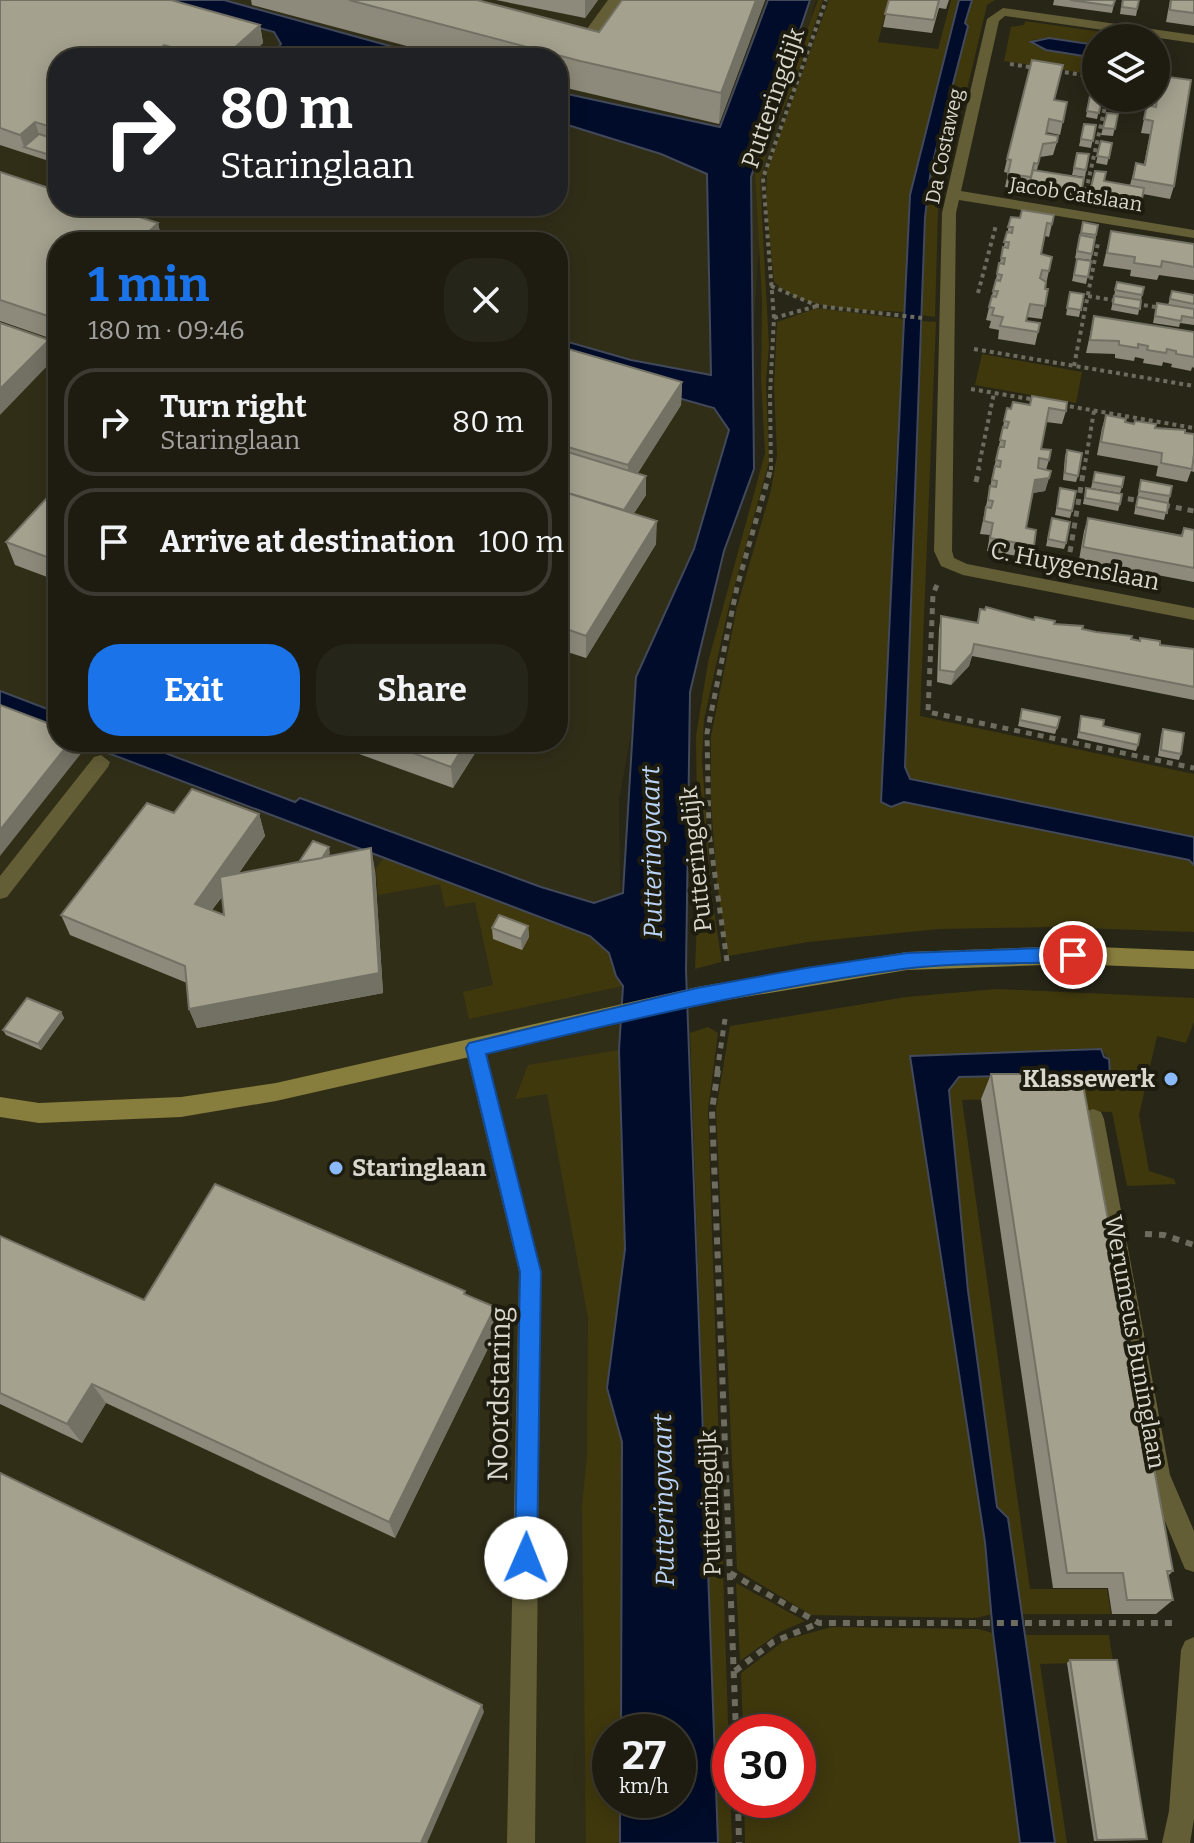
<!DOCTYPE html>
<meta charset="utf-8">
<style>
body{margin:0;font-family:Bitter,serif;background:#26251a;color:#f1f3f6;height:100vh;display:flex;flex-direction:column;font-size:30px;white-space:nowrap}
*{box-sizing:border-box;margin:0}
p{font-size:26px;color:#a1a19f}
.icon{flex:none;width:44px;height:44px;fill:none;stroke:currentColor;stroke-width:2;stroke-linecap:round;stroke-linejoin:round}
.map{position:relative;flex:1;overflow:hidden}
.drawer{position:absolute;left:48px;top:232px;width:520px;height:520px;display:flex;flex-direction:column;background:#1e1c11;border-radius:32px;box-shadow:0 4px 20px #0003,0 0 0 2px #3c3a31}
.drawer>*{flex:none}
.hud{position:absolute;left:48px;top:48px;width:520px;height:168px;border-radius:32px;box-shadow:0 4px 20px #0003,0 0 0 2px #3c3a31;background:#202124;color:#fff;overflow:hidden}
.tools{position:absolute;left:1082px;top:24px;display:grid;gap:16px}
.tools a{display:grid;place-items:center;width:88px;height:88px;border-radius:50%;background:#1e1c11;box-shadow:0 4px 20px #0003,0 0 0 2px #3c3a31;font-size:40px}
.speed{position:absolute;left:592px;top:1714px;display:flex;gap:16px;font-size:40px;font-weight:700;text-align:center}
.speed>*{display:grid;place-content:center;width:104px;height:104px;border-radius:50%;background:#1e1c11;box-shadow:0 4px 20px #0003,0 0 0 2px #3c3a31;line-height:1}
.speed small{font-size:20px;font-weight:400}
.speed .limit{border:12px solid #d22;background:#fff;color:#111}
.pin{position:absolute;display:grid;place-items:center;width:68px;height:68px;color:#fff;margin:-34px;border:4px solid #fff;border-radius:50%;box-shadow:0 2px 8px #0007}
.me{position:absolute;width:88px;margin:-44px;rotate:1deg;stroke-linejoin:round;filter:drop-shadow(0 0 6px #0008)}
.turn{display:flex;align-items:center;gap:28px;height:168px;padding:0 40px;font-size:36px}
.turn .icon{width:104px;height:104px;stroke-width:2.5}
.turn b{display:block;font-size:56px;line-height:68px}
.round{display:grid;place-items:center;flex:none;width:84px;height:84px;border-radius:32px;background:#26251a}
.headline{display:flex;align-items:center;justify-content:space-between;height:136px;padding:0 40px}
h1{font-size:48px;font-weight:700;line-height:60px;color:#1a73e8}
.button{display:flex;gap:16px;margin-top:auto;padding:16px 40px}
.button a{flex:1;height:92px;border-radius:32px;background:#1a73e8;color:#fff;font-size:32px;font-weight:700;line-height:92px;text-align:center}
.button a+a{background:#26251a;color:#f1f3f6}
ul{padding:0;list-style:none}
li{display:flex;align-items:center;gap:24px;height:108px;margin:0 16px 12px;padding:0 24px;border:4px solid #3c3a31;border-radius:32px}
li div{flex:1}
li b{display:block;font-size:30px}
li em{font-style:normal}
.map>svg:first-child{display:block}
</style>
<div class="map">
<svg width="1194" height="1843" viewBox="0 0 1194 1843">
<rect width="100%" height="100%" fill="#282617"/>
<path fill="#312e18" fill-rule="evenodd" d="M0,0h816l-52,177 -22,314 -97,164 -26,145 13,932h-22v68h23l1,43h-634zM58,58h500v148h-500zM58,242h500v500h-500z"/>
<g fill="#3f380d">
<polygon points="818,0 823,0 793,88 771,136 760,180 769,346 766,381 769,462 729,606 704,720 702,759 711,890 721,957 721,962 695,969 698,897 696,736 708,662 765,453 761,380 762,301 755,170"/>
<path d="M829,0h60l-11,42 60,7 13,-49h8l-49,195 -4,117c-39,-2 -103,0 -132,-30l-8,-80 1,-32z"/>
<polygon points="972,0 995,0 987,5 938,211 935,317 921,315 925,217 931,169 968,27 965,23"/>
<polygon points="1025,21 1143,38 1096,38 1096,45 1049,38 1032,40 1046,50 1096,58 1096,75 1004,61 1011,27 1024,25"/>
<polygon points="817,308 905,319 892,527 891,807 904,802 1190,860 1194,865 1194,932 1053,927 939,929 808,942 728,956 717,884 711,803 711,736 737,607 771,490 777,455 774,387 777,322"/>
<polygon points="921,321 936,322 920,716 1194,774 1194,837 910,779 905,767"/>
<polygon points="982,354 1082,372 1076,403 975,385"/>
<polygon points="384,858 590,936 609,953 616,976 623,986 469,1019 463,992 493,985 475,902 445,907 440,884 378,895 376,868"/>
<polygon points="997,989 1194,998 1194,1022 1186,1043 1157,1036 1139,1115 1149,1171 1174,1179 1176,1184 1127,1186 1112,1112 1072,1111 1069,1098 962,1100 1030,1589 1107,1589 1111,1614 1021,1614 1008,1518 997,1508 968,1291 949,1090 958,1077 1110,1074 1109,1059 1101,1049 910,1056 985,1542 992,1614 976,1618 811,1615 737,1570 716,1110 730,1026 906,997"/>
<polygon points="708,1027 718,1033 708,1110 732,1843 718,1843 690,1033"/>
<polygon points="619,1050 625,1249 607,1388 622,1442 621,1732 610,1732 610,1800 620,1800 620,1843 586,1843 582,1505 587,1456 588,1318 547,1094 515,1099 528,1065"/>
<polygon points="736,1583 805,1621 780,1632 740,1661"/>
<polygon points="831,1627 978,1629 993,1633 1020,1843 745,1843 744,1800 798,1800 798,1732 743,1732 741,1673 785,1640"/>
<polygon points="1025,1635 1109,1635 1113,1662 1040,1664 1067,1843 1055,1843"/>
</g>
<g fill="#000c29" stroke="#41495a" stroke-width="2">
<polygon points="159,0 224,0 433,58 336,58 302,48 289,58 270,58 281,44 274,32"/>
<polygon points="768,0 810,0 751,177 754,469 724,551 690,692 686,970 718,1843 620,1843 620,1800 678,1800 678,1732 621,1732 622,1442 607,1388 625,1249 619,1050 623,986 616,976 609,953 590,936 79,742 136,742 295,802 300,798 541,887 594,903 623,893 636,677 694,549 729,430 714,408 558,364 558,339 631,360 711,375 707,174 661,154 558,122 558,92 720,127"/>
<polygon points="959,0 972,0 965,23 968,26 931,169 925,217 905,767 910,779 1194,837 1194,865 1189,860 904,802 891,807 881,802 910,195"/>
<polygon points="1049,38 1096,45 1096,58 1046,50 1031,42"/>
<polygon points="0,691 58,713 58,734 0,714"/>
<polygon points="1101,1049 1104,1057 1109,1059 1110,1074 959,1077 949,1090 968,1291 997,1507 1008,1518 1055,1843 1020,1843 993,1633 985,1542 910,1056"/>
</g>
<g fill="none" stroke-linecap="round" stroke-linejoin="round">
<g stroke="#6d6c5f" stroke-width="4" stroke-dasharray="4 4" stroke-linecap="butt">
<polyline points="1010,64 1036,68"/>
<polyline points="1057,71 1096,77"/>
<polyline points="1086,191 1107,98"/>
<polyline points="771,286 818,306 922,318"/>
<polyline points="978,293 996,225"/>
<polyline points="1088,296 1118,301"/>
<polyline points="1136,304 1162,308"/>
<polyline points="774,318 817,306"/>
<polyline points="974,349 1194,386"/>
<polyline points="1074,366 1098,243"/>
<polyline points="971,389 1036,400"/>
<polyline points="1062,405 1194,428"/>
<polyline points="771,470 770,394 774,318 763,178 826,0"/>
<polyline points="978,470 994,393"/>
<polyline points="1084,470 1094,411"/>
</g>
<g stroke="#6d6c5f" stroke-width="5" stroke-dasharray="6 6" stroke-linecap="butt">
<polyline points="976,482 979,468"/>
<polyline points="1116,497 1142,501"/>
<polyline points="1164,505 1194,511"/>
<polyline points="1068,564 1084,468"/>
<polyline points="937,585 933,594 928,712 1194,768"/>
<polyline points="727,961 709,833 707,733 737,587 771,468"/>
<polyline points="717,1072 725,1019"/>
</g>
<g stroke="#6d6c5f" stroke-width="6" stroke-dasharray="7 7" stroke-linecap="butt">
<polyline points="718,1070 712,1110 736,1732"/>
<polyline points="1145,1234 1164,1235 1194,1245"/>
<polyline points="730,1573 819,1623 1177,1623"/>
<polyline points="735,1671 773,1642 819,1623"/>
<polyline points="738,1800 739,1843"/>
</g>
<g fill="#645e37" fill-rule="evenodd">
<polygon points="608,0 621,0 592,41 564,37 562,34 569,30 584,33"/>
<polygon points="101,755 110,762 108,767 7,897 0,899 0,876 94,757"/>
</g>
<g fill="#645e37" fill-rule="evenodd">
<polygon points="1003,8 1194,35 1194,43 1005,16 999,21 961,191 1194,230 1194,238 959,200 956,213 952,551 954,558 967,564 1194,608 1194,620 963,575 941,566 934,551 942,213 987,19"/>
<polygon points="475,1039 482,1042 485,1048 541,1272 535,1843 507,1843 519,1272 465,1048 468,1042"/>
<polygon points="1093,1109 1101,1112 1104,1119 1170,1475 1194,1531 1194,1572 1185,1569 1146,1476 1082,1119 1085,1112"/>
<polygon points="1194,1637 1194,1819 1190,1843 1162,1843 1169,1811 1181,1650 1185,1641"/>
</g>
<polygon fill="#877d3d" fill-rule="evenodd" points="1073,946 1194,951 1194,969 1073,964 907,970 697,1005 276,1101 181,1117 39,1123 0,1117 0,1097 39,1103 181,1097 276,1083 697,987 907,952"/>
</g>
<g fill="#8d8a7b" fill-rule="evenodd">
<polygon points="0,0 260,25 263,43 247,58 58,58 58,160 55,163 0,145"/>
<polygon points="251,0 477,0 599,32 622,0 765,0 719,124 558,86 558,58 452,58 252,5"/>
<polygon points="496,0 598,0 585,18"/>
<polygon points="889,0 949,0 946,9 939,8 932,33 883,27"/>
<polygon points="1054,0 1115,0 1112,13 1053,5"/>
<polygon points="1122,0 1139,0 1136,16 1120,14"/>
<polygon points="1170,0 1194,0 1194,26 1166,22"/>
<polygon points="1161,76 1174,186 1170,199 1143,194 1139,210 1088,202 1095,171 1104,181 1130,185 1136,163 1144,164 1150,134 1141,133 1147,105 1155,106 1144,105 1145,98 1156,98 1156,86 1158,87"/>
<polygon points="1090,96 1102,98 1097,119 1086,117"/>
<polygon points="1111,98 1122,98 1120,109 1109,107"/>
<polygon points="1067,102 1060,135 1046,132 1046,134 1057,142 1053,155 1040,157 1037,170 1084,178 1079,200 1027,192 1028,190 1005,187 1008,173 1004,172 1007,159"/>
<polygon points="1107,113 1118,114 1113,136 1101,135"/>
<polygon points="1084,124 1096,125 1091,148 1079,146"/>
<polygon points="1101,141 1112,143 1107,165 1096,163"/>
<polygon points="1077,153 1089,154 1085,177 1072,175"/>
<polygon points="0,172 158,223 160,232 58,242 58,341 0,321"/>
<polygon points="1054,215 1049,237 1045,236 1041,254 1052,257 1045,289 1048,289 1042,319 1027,317 1026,321 1040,323 1035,345 998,339 999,330 989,328 991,321 986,320 1011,217 1020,218"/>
<polygon points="1083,222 1096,235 1091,260 1075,258"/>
<polygon points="1111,231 1194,244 1194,280 1159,275 1157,280 1130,276 1131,270 1103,266"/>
<polygon points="1077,259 1091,261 1086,284 1072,281"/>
<polygon points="1117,282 1142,295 1138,315 1111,310"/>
<polygon points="1172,291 1194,295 1194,325 1180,323 1179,327 1153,323 1157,303 1168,305"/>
<polygon points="1070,292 1084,294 1079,317 1066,315"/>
<polygon points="1094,316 1194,332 1194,368 1192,367 1191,371 1171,367 1172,364 1163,362 1162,366 1143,363 1144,359 1135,357 1134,361 1115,358 1115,354 1086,353"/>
<polygon points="558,346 682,382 681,405 637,474 646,495 634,513 656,544 586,658 558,649"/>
<polygon points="1013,402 1066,411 1062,424 1046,422 1041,449 1049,460 1046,470 1051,471 1045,491 1033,493 1026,528 1034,546 1030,558 987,551 990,535 980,534 1007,408 1011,409"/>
<polygon points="1106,415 1125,422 1194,434 1194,472 1191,471 1187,482 1156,476 1158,466 1097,455 1102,428"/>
<polygon points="1067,450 1078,476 1076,482 1063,480 1065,456"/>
<polygon points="1095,472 1122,487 1120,493 1091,488"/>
<polygon points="1141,480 1170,496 1164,520 1134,514"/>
<polygon points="58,486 58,581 15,565 6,542"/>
<polygon points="1060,488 1072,511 1070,518 1055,515"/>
<polygon points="1086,488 1120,504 1118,511 1083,504"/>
<polygon points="1052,518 1066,543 1064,549 1046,546"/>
<polygon points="1088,518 1181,535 1184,528 1194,530 1194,582 1079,560 1084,531"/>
<polygon points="980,609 1160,645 1194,649 1194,700 972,656 969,666 951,685 937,682 939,629 941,616 977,623"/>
<polygon points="1022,709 1057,728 1055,734 1018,726"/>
<polygon points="1081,716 1103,726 1138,745 1136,751 1077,738"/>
<polygon points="1163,729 1181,754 1179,760 1158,756 1161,735"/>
<polygon points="326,742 482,742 453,788"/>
<path d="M259,814l6,22 -26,37 60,-11 31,-9 -2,4 47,13 8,123 -186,35 -8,-19 -2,-26 -117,-48 -9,-20zM222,897l2,18 -12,-5z"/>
<polygon points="528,926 529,937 522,950 493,939 492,928"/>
<polygon points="61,1012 64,1018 41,1050 6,1035 3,1030"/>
<polygon points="991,1074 1173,1571 1168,1576 1173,1600 1156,1614 1112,1614 1108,1588 1053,1588 981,1099"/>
<polygon points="0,1236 144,1300 466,1294 498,1328 395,1538 106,1403 82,1443 0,1404"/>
<polygon points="1070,1660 1147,1839 1143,1840 1094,1841 1067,1663"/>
</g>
<g fill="#737164">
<polygon points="585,0 598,0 585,18"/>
<polygon points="756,0 765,0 719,124 721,93"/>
<polygon points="260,25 263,43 247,58 223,58"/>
<polygon points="164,45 167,58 149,58"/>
<polygon points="35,122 41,141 24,147 26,153 20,135"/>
<polygon points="58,152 58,160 55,163 53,156"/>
<polygon points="158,223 162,242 138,242"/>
<polygon points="49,340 55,358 0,415 0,389"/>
<polygon points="682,382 681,405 628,489 628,465"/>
<polygon points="646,476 646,495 621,533 622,515"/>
<polygon points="1049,478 1045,491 1032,493 1035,480"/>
<polygon points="657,521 656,544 586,658 586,636"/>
<polygon points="972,653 969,666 951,685 955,672"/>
<polygon points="70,742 80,742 83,751 0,856 0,830"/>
<polygon points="466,742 482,742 453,788 451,767"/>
<polygon points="259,814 265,836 202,924 195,904"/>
<polygon points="329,847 330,853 316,875 314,869"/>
<polygon points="371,848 375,870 383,993 197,1028 189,1009"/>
<polygon points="528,926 529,937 522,950 521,939"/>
<polygon points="61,1012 64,1018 41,1050 38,1044"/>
<polygon points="495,1307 498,1328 395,1538 389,1522"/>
<polygon points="92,1384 106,1403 82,1443 67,1424"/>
<polygon points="482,1705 484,1712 427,1843 421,1843"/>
</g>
<g fill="#a4a18f" stroke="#737164" stroke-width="2">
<polygon points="0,0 171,0 260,25 223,58 212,58 164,45 149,58 58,58 58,129 35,122 20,135 0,128"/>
<polygon points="349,0 477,0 599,32 622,0 756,0 721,93 580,61"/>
<polygon points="889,0 939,0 934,20 885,14"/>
<polygon points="1070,0 1115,0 1113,6"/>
<polygon points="1123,0 1139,0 1137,9 1122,7"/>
<polygon points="1171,0 1194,0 1194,13 1170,10"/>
<polygon points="1032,60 1063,65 1054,100 1067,102 1063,122 1049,119 1046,134 1058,136 1057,142 1043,144 1038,164 1034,163 1031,177 1008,174 1011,160 1007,159"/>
<polygon points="1161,76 1191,80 1174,186 1133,179 1136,163 1145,165 1153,121 1144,119 1147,105 1156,107 1158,93 1156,93 1156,86 1160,87"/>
<polygon points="1090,96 1096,97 1096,98 1102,98 1099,113 1087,111"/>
<polygon points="1111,98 1122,98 1121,102 1111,100"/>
<polygon points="1107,113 1118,114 1115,129 1103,128"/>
<polygon points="1084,124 1096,125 1093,141 1081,139"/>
<polygon points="39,134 58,140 58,152 53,156 24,147"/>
<polygon points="1101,141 1112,143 1109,158 1097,156"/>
<polygon points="1077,153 1089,154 1086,170 1074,168"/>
<polygon points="1033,170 1084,178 1081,194 1029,185"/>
<polygon points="1095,171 1106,172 1104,181 1144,188 1141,204 1089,195"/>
<polygon points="0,172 58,191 58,206 105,206 158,223 138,242 58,242 57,319 0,300"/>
<polygon points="1022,210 1054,215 1052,224 1047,223 1041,254 1052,257 1049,271 1042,270 1040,278 1046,282 1045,289 1048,289 1045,306 1030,304 1026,321 1040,323 1038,332 1000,326 1003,317 992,315 994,308 989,307 992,296 996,297 998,291 993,291 996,280 1000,281 1002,275 997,274 999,263 1004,264 1005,258 1001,258 1003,247 1008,248 1009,242 1004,242 1007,232 1012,233 1013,227 1008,227 1011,217 1020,218"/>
<polygon points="1083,222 1098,225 1096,235 1081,233"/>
<polygon points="156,231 192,242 144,242"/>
<polygon points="1111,231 1194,244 1194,267 1162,261 1161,267 1134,263 1135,257 1107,253"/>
<polygon points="1080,235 1095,238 1092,254 1077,251"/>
<polygon points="1077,259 1091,261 1088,277 1074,275"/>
<polygon points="1117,282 1144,287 1142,295 1115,290"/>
<polygon points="1172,291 1194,295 1194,304 1170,299"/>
<polygon points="1070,292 1084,294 1081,310 1067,308"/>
<polygon points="1114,296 1141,300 1140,309 1113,304"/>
<polygon points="1157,303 1194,309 1194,318 1182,316 1181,321 1155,316"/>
<polygon points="1094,316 1194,332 1194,357 1176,354 1176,351 1167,349 1166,353 1147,350 1148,346 1138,344 1138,348 1119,345 1119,341 1090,340"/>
<polygon points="0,323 49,340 0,389"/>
<polygon points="558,346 682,382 628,465 558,444"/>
<polygon points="1032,396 1067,402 1066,411 1049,408 1041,449 1051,450 1049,460 1039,458 1038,468 1051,471 1049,478 1035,480 1026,528 1036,530 1034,546 990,538 993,523 984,521 986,507 991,508 993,501 988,500 990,486 996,487 997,481 992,480 995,466 1000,467 1001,461 996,460 999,447 1004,447 1005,441 1000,440 1003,427 1007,428 1009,422 1004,421 1007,408 1011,409 1013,402 1030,405"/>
<polygon points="1106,415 1126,419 1125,422 1134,424 1135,421 1156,424 1155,428 1185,430 1185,433 1194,434 1194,454 1192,469 1161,463 1162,453 1101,442"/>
<polygon points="558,449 646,476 624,510 558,490"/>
<polygon points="1067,450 1082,453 1078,476 1065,473"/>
<polygon points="1095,472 1124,477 1122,487 1093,482"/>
<polygon points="1141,480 1172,486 1170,496 1139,491"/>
<polygon points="58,486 58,561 6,542"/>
<polygon points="1060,488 1076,491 1072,511 1057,508"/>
<polygon points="1086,488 1122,494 1120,504 1085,498"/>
<polygon points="558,490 657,521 586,636 558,626"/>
<polygon points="1138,497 1168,503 1167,513 1136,507"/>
<polygon points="1052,518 1070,522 1066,543 1048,539"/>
<polygon points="1088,518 1182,536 1184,528 1194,530 1194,568 1083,547"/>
<polygon points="986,607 1034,620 1035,617 1055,621 1054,624 1083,626 1082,629 1096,632 1132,636 1131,639 1140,641 1140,638 1160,641 1160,645 1194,649 1194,687 974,644 972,653 955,672 940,670 941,616 978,623 980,609 985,610"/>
<polygon points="0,705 58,727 58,742 70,742 0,830"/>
<polygon points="1022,709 1060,717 1057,728 1020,720"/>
<polygon points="1081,716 1104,720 1103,726 1140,734 1138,745 1079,732"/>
<polygon points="1163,729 1184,733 1181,754 1161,750"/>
<polygon points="383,742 466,742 451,767"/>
<polygon points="192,789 259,814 195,904 224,915 220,877 371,848 379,973 189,1009 185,966 61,915 147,803 174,813"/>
<polygon points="313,841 329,847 322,858 299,862"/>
<polygon points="499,915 528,926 521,939 492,928"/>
<polygon points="27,998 61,1012 38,1044 3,1030"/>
<polygon points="991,1074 1081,1074 1173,1571 1167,1571 1173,1600 1127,1600 1123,1573 1067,1573"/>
<polygon points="215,1184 465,1291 464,1294 495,1307 389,1522 92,1384 67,1424 0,1393 0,1236 144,1300"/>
<polygon points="0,1473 482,1705 421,1843 0,1843"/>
<polygon points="1070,1660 1117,1660 1147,1839 1097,1840"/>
</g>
<path fill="#1a73e8" stroke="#114b97" stroke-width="2" d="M1073,947l6,2 3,6 -3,5 -6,2c-56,2 -115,0 -170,7 -141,19 -279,52 -417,85l55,218 -4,286 -3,8 -8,3 -8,-3 -3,-8 5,-286 -54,-224 3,-5 228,-55 109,-20 101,-15z"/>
<g fill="#8abafc" stroke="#1e1c0e" stroke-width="3">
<circle cx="1171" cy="1079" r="8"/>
<circle cx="336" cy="1168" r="8"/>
</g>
<g text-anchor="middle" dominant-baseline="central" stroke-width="8" stroke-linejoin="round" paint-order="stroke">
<g font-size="20" fill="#d9d8ce" stroke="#1e1c0e">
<text transform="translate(944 146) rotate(-78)">Da Costaweg</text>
<text transform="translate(1076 194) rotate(9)">Jacob Catslaan</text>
</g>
<g font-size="24" fill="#d9d8ce" stroke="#1e1c0e">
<text transform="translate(773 98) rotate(-71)">Putteringdijk</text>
<text transform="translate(1075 566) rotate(11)">C. Huygenslaan</text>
<text transform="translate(696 859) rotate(-96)">Putteringdijk</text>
<text transform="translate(1135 1342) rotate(80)">Werumeus Buninglaan</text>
<text transform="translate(710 1503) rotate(-92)">Putteringdijk</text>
</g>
<g font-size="24" font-weight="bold" fill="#d9d8ce" stroke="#1e1c0e" text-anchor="end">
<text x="1155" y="1079">Klassewerk</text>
<text x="352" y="1168" text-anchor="start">Staringlaan</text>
</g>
<g font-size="26" font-style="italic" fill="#bad4f8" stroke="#1e1c0e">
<text transform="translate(652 852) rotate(-91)">Putteringvaart</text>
<text transform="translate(664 1500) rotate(-91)">Putteringvaart</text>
</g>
<g font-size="28" fill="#d9d8ce" stroke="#1e1c0e">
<text transform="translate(499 1394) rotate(-89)">Noordstaring</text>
</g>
</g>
</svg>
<div class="tools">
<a><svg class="icon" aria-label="layers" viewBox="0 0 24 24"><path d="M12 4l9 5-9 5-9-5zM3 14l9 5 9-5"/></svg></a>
</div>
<div class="speed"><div>27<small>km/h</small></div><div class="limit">30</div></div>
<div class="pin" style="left:1073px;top:955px;background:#d93025"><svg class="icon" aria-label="arrive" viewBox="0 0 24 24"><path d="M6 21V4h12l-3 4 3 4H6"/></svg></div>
<svg class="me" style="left:526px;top:1558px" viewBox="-20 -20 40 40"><circle r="19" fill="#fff"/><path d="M0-13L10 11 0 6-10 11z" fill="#1a73e8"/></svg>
<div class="hud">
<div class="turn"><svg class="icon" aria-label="right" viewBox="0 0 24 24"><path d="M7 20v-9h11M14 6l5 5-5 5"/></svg><div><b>80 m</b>Staringlaan</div></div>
</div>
<section class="drawer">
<div class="headline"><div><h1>1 min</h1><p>180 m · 09:46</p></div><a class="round"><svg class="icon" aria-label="close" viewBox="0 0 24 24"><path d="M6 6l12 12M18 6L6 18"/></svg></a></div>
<ul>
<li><svg class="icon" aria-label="right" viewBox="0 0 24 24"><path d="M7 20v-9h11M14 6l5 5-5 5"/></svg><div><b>Turn right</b><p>Staringlaan</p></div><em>80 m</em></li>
<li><svg class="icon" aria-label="arrive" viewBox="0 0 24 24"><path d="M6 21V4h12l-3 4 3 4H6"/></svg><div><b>Arrive at destination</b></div><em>100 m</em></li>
</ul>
<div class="button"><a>Exit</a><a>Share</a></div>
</section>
</div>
